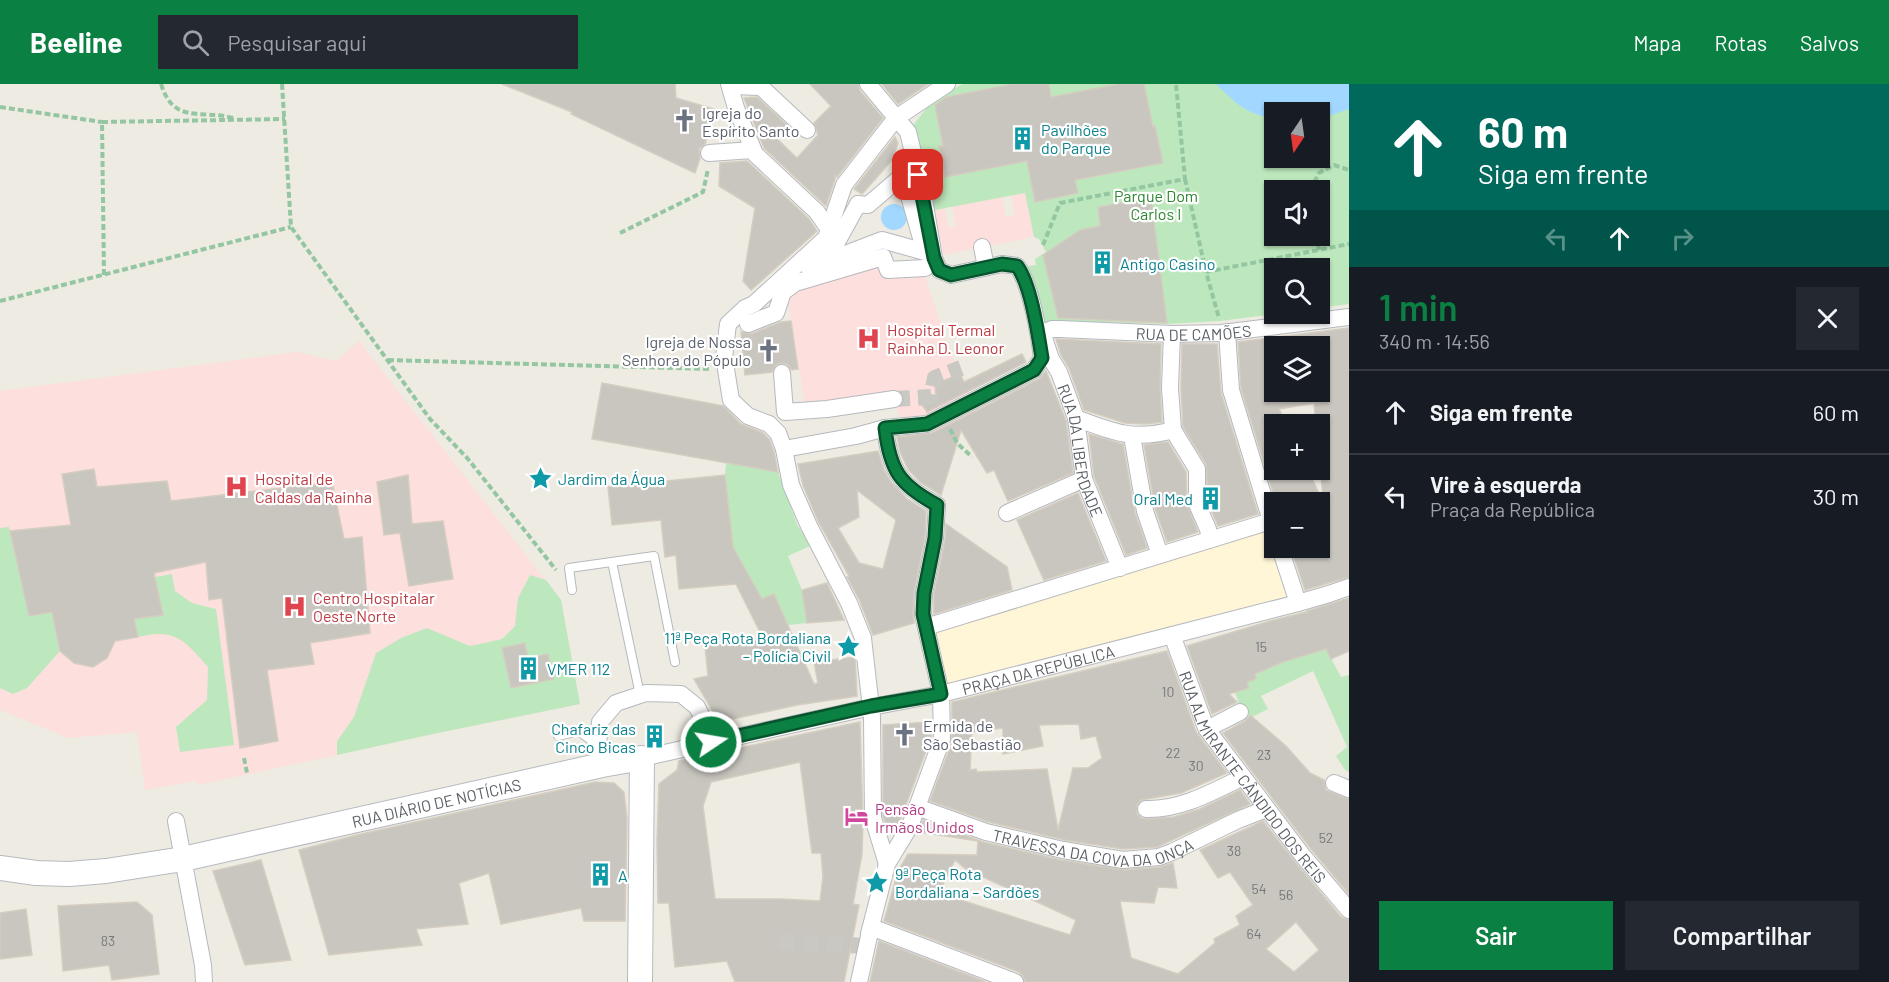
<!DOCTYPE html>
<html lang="pt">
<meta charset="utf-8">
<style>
body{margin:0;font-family:Barlow,sans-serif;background:#242831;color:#f1f3f6;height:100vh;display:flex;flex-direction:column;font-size:22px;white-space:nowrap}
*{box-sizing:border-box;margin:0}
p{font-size:20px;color:#9ea1a6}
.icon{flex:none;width:33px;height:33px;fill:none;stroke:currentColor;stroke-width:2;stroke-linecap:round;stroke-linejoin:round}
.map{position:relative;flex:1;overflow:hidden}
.sheet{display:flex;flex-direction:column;background:#171b24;width:540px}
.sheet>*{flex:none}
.hud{background:#00695c;color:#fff;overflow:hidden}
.needle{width:39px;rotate:193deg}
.buttons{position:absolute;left:1264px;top:18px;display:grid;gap:12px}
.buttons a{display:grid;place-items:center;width:66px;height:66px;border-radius:0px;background:#171b24;box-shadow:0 2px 4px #0004;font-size:30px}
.pin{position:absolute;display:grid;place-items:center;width:51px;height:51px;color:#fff;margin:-26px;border-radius:12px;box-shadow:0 3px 9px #0006}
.me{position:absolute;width:66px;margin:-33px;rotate:78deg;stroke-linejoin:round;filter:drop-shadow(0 0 4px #0008)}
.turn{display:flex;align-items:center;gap:21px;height:126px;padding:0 30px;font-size:27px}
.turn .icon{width:78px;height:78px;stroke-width:2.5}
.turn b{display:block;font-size:42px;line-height:51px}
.lanes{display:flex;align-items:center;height:57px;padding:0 30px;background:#0003;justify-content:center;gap:30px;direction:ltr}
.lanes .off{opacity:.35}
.round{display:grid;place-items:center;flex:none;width:63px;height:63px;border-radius:0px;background:#242831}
.summary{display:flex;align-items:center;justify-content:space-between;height:102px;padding:0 30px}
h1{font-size:36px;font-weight:600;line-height:45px;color:#0b8043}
.button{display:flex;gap:12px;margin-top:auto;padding:12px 30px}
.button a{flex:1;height:69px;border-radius:0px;background:#0b8043;color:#fff;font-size:24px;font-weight:600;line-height:69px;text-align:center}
.button a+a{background:#242831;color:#f1f3f6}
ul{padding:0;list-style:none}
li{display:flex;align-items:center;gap:18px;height:84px;padding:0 30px;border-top:2px solid #363941}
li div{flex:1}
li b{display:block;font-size:22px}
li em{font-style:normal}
header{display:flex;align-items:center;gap:36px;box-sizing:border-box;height:84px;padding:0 30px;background:#0b8043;color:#fff}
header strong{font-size:28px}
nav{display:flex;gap:33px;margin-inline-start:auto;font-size:21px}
.search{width:420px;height:54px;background:#242831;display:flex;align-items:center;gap:15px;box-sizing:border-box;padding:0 21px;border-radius:0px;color:#9ea1a6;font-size:22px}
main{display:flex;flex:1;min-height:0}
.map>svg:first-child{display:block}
</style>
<header>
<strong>Beeline</strong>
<div class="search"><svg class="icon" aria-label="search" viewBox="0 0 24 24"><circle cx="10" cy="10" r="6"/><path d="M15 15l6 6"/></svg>Pesquisar aqui</div>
<nav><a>Mapa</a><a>Rotas</a><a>Salvos</a></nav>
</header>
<main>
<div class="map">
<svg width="1349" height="898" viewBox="0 0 1349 898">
<rect width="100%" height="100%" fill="#eeebe2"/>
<polygon fill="#fff5d7" points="1268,442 1291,516 945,605 932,545"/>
<g fill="#fddfdd">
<polygon points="1025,108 1034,153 943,171 935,126 944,124 949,144 956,142 952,122 1002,112 1006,133 1015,131 1011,111"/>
<polygon points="882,176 923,186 950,267 974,316 943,331 902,337 891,309 805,320 786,207"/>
<polygon points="359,257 561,516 580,620 433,650 199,701 195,697 145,706 137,648 68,654 0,626 0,307 297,268 336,277"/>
</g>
<g fill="#bde8bd" fill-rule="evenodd">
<path d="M963,0h386v220l-29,4v-40h-45l1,46 -56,7 -53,3 -108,-3 -13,6 -18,-61 8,-1 -1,-6 11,-7 -7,-13 -5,-2 -9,-44 -90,17 -21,-86 20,-25zM1275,28h45v46h-45zM1275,106h45v46h-45z"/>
<polygon points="726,379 778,388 797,440 810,462 788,472 802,506 807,539 788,541 762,515 733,463 725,391"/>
<polygon points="9,443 29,531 52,528 60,567 27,604 13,610 0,604 0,444"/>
<path d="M172,490l3,17 17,12 24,6 18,136 -54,7 -4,-25 31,-27 1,-33c-24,-27 -33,-39 -70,-30l-4,-18 29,-4 -8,-38z"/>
<polygon points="530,491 546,496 561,516 580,620 433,650 337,671 337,657 354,633 376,569 401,554 427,544 470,562 502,555 515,542 518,514"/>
<path d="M1326,565l15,28 8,-2v97l-4,-2 -9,-14 11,-9 -34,-76 -52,25 7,13 -16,8 -11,-8 -6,-17 13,-4 -1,-6c18,-18 55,-27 79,-33z"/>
</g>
<g fill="#a2d8ff">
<path d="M1216,0h133v25l-26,9h-3v-6h-45v7c-31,-6 -37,-14 -59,-35z"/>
<circle cx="894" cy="133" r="13"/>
</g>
<g fill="#c9c6bf" stroke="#d4cdc0" stroke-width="1.5" fill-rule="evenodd">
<polygon points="502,0 675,0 676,14 717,26 705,60 699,65 700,74 695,89 571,30 572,28"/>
<polygon points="810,0 858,0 860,7 883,34 837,93 835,91 835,95 826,122 764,64 744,14 757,13 787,41 774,52 797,74 818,51 814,39 831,22"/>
<polygon points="882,0 928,0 898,20"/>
<polygon points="1013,0 1049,0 1051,13 1119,0 1144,0 1153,43 1155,42 1163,79 1075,96 1078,109 1035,118 1027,77 945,93 939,62 943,62 935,21 947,13"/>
<polygon points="895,53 898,59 892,76 862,110 854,105"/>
<polygon points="747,77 809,135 817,147 751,206 743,197 755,124 719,102 720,79"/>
<polygon points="1151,114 1167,239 1058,234 1043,171 1080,146 1100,142 1098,123"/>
<polygon points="791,237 798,285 792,286 787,280 781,279 776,281 772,288 745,291 741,248 751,250 781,238"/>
<path d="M1349,244v249l-44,13 -14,-42h29v-27l5,-2 -5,-54v-41h-4l-2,-21 -35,6 7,15h-11v46h33l15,32h-47l-35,-114 -3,-46zM1275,262h45v46h-45z"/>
<polygon points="1056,255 1161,260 1160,304 1162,338 1146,340 1125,339 1084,326 1069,284 1061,271"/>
<polygon points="1182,260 1217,260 1221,309 1258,430 1218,442 1208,418 1206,380 1183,343 1181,304"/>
<polygon points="1022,270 1026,278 927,328 923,322 936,313 935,300 960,290 964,298"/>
<polygon points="1046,287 1066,337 1073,389 1008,417 994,386 987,389 961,346 941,411 920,398 908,385 900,368 897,353 932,349 1039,295"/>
<polygon points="602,299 723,322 741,340 763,349 769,355 774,368 778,388 592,355"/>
<polygon points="1089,350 1123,360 1135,429 1147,464 1126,471 1094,392"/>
<polygon points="1168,358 1186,388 1187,420 1198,448 1167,458 1155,424 1144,361"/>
<path d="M878,367l6,19 7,12 16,17 19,12 -1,26 -11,55 -1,22 1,9 -41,12 -14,-36 -12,-22 2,-1 -31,-55 -15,-36 -5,-21zM857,406l39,30 -13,49 -24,-6 -21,-35 21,-11z"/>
<polygon points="94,385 97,403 167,397 171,417 332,398 344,455 362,453 370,549 310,559 314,580 267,586 278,657 240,664 222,514 209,516 206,478 154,489 163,531 134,535 138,553 115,557 107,574 93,583 74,579 60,567 52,528 29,532 10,447 71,441 62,390"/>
<polygon points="408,391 412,440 443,437 453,495 409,502 400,449 384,451 377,398"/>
<polygon points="725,391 733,463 762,515 774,510 814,600 818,599 814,578 855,573 857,612 797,621 719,638 694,595 708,592 705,562 764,556 736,500 679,505 676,471 665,473 661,436 612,441 608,403"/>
<polygon points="1078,409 1106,477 1044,496 1017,436"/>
<polygon points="946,440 1007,483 1012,506 934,530 934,510 945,456"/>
<polygon points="827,499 844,536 807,539 802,506"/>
<polygon points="1349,514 1349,567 1331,575 1326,565 1283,578 1255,590 1256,595 1247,598 1249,604 1229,610 1237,618 1212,630 1187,562 1270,537 1306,528 1307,529 1307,527"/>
<polygon points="525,559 528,574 548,570 554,595 511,604 502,564"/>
<path d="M1167,567l29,81 31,41 -46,20 -40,7 -4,5v9l4,4 5,1 28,-2 26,-8 40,-19 10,14 -93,43 -34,2 -58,-9 -76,-18 -59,-21 22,-59v-40zM1079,640l2,15 15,-3 6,22 -14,10h-15l-15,62 -11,-61 -70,3 -1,-3 -6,1 2,-38 31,-4v26l40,-8 -4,-21z"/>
<polygon points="1250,631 1286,662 1310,689 1324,696 1326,706 1349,715 1349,810 1311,765 1223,649 1245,637"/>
<path d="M860,638l3,101 -1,31 -9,50 6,1 -15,77h-109l-8,-21 -52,6 -6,-64h-11l-1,-63 2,-56 18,-14 2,-9zM800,678l12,91h9l2,24 -3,24 -38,-2h-67l-12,-93 8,-24z"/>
<polygon points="931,638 931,653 900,737 897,744 887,742 883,732 883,641"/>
<polygon points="595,698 614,699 624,708 627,735 625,837 584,837 581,824 501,840 489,789 459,799 468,840 416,845 422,861 329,871 299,766 357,751"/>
<path d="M923,736l60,22 78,18 63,10 36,-3 13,-4 4,25 -19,-1 -4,16 -34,-2 11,57 47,16 37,-31 -1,-4 26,-14 -4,-9 17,-11 -23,-33 -12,6 -18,-28 63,-29 32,41 46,55 8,3v62h-324l-2,-6 -4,-4 -135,-51 14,-50 10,-17 69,1 1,-14 -59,-9zM955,776l11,9 110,51 -6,15 -131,-42zM1296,838l23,28 -25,22 -28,-23z"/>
<polygon points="261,776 291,876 245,881 213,787"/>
<polygon points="137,818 152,831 159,890 112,896 109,881 63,887 58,822"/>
<polygon points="26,825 32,871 0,875 0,829"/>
<polygon points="879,857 986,898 870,898"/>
</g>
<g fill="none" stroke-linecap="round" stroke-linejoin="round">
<g stroke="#c9c8c2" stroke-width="16" stroke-dasharray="16 8" stroke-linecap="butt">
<polyline points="894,315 931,313 935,294 961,284"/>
<polyline points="779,858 866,862"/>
</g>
<defs>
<g id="lane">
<polyline points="612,478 640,611"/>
<polyline points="572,506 569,484 654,472 675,578"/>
<polyline points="558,652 579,647 597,661"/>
</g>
<g id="street">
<polyline points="729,0 736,24 755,70 817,128 828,144"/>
<polyline points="730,2 761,3 807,46"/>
<polyline points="709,69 753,66"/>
<polygon points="903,91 925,168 882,156 809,184 836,160 858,120 868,121"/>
<polyline points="982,163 986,183"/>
<polyline points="748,240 776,229 783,208 795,199 883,173 888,186 925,184"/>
<polyline points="1227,248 1231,306 1271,437"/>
<polyline points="1172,250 1170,304 1173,346 1197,385 1197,420 1208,445 1210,456"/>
<path id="s1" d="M1039,251l13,-6h8l112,5 50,-1 127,-16"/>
<path id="s2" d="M1045,257l6,18 8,13 17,46 8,61 36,89"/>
<polyline points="782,289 785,328 827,325 894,315"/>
<path d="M1076,334c36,14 58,23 97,12"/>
<polyline points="1132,352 1145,427 1160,471"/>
<path d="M784,365l72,-13 29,-8 42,-4 107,-54 8,-12c-3,-24 -11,-73 -25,-92l-15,-2 -51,11 -12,-5 -5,-12 -11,-65 -15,-61 -40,-48"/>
<polyline points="1007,429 1084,395"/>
<polyline points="1280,464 1298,519"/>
<polyline points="926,543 1271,437 1275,449"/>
<path id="s3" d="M1172,551l34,93 97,128 46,54"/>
<polyline points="1207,645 1240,628"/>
<path id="s4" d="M642,674l229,-51 70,-13 357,-91 31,-9 20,-7"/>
<polyline points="602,681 598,661 600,638 616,619 646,609 681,610 697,623 707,643 711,658"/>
<polyline points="1334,699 1349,705"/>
<path id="s5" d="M917,723l69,25 77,18 60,10 36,-3 13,-5 66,-32 28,-11"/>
<path d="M1146,725c35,1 66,-17 97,-32"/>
<polyline points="176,737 203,881 204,898"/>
<polyline points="887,780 873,734 872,633 863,554 849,519 809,442 791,401 784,365 778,349 769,340 748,332 731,316 724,273 728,240 745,224 754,220 826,154 844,101 896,34 947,0"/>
<path d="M869,850l18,-70 23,-38 32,-87 -1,-45 -18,-80 1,-21 11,-55 2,-33c-37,-20 -47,-34 -52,-77"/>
<polyline points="859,898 871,843 1015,898"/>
</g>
<g id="secondary">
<path id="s6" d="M0,784l36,5 33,1 37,-3 77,-12 419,-94 40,-7 -2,224"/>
</g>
</defs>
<use href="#lane" stroke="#b5b9be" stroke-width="10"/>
<use href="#street" stroke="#b5b9be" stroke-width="18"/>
<use href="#secondary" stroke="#b6bac0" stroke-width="26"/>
<g stroke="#94c7a1" stroke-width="4" stroke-dasharray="6 3" stroke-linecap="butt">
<path d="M161,0c13,41 39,25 72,34"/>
<polyline points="282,0 291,143 430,335 468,375 556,486"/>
<polyline points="0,23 102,38"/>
<polyline points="1185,95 1206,188 1219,234"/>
<polyline points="1310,106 1319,89 1334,81 1349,86"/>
<polyline points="620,149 703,108 708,85"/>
<polyline points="1317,152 1319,166"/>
<polyline points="1043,161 1060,119 1185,95 1176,0"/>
<polyline points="1206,188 1349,160"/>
<polyline points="104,191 102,38 285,35"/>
<polyline points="0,217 291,143"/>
<polyline points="388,276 710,285"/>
<polyline points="950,345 957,359 972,373"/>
<polyline points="244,674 247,689"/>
</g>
<use href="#lane" stroke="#fff" stroke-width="8"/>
<use href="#street" stroke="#fff" stroke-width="16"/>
<use href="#secondary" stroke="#fff" stroke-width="24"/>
</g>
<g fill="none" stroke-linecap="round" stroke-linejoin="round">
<defs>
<path id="route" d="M711,658l160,-36 70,-12 -18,-80 1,-21 11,-55 2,-33c-37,-20 -47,-34 -52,-77l42,-4 107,-54 8,-12c-4,-25 -11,-73 -25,-92l-15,-2 -51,11 -12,-5 -5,-12 -16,-83"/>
</defs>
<use href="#route" stroke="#07532c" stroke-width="15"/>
<use href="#route" stroke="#0b8043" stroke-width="10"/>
</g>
<defs>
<symbol id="church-bare" viewBox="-9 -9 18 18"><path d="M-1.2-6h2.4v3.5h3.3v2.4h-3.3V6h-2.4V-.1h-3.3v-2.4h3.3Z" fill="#6b7280" stroke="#fff" stroke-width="2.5" paint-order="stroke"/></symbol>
<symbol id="building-bare" viewBox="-9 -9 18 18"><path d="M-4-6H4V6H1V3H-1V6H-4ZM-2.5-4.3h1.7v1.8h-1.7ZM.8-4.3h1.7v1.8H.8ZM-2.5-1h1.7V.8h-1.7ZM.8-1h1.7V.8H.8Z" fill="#0f9aa8" stroke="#fff" stroke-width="2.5" paint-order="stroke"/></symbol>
<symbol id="hospital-bare" viewBox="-9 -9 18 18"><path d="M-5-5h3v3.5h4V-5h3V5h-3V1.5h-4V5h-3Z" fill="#e0444e" stroke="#fff" stroke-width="2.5" paint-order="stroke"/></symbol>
<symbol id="sight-bare" viewBox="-9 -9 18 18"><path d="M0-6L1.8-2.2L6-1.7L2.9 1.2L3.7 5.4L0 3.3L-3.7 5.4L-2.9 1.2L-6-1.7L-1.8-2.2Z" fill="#0f9aa8" stroke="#fff" stroke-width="2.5" paint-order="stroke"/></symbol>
<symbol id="hotel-bare" viewBox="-9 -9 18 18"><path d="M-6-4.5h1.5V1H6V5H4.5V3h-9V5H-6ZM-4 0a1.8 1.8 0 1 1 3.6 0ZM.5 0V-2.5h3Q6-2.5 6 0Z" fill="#d1479c" stroke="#fff" stroke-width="2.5" paint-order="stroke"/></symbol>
</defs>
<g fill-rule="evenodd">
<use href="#church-bare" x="668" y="20" width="33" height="33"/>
<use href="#building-bare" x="1006" y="38" width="33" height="33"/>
<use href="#building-bare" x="1086" y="162" width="33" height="33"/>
<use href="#hospital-bare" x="852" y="238" width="33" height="33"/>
<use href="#church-bare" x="752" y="250" width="33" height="33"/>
<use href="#sight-bare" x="524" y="378" width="33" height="33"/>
<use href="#hospital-bare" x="220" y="386" width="33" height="33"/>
<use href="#building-bare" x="1194" y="398" width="33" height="33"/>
<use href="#hospital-bare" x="278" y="506" width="33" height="33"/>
<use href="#sight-bare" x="832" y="546" width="33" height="33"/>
<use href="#building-bare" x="512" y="568" width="33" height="33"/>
<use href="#church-bare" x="888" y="634" width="33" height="33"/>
<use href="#building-bare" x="638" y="636" width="33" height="33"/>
<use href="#hotel-bare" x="840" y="716" width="33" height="33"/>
<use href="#building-bare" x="584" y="774" width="33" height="33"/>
<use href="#sight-bare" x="860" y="782" width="33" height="33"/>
</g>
<g text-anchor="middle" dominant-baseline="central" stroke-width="4.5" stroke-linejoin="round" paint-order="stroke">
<g font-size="14" fill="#76797b">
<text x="1261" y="562">15</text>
<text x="1168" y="607">10</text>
<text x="1173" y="668">22</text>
<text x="1264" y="670">23</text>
<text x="1196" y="681">30</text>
<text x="1326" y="753">52</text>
<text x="1234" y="766">38</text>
<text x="1259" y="804">54</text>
<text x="1286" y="810">56</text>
<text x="1254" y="849">64</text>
<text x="108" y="856">83</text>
</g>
<g font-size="16" fill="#5b616d" stroke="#fff" text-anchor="start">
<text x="702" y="28">Igreja do<tspan x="702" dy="18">Espírito Santo</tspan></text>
<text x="751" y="257" text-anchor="end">Igreja de Nossa<tspan x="751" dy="18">Senhora do Pópulo</tspan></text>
<text x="923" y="641">Ermida de<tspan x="923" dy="18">São Sebastião</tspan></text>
</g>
<g font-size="16" fill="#0d838f" stroke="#fff" text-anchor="start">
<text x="1041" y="45">Pavilhões<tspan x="1041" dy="18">do Parque</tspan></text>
<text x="1120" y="179">Antigo Casino</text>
<text x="558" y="394">Jardim da Água</text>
<text x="1193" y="414" text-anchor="end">Oral Med</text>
<text x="831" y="553" text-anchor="end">11ª Peça Rota Bordaliana<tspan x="831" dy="18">– Polícia Civil</tspan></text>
<text x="547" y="584">VMER 112</text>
<text x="636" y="644" text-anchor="end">Chafariz das<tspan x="636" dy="18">Cinco Bicas</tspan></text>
<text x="895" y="789">9ª Peça Rota<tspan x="895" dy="18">Bordaliana – Sardões</tspan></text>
<text x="618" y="791">A</text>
</g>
<g font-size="16" fill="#2f8731" stroke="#fff">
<text x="1156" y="111">Parque Dom<tspan x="1156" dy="18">Carlos I</tspan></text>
</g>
<g font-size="16" fill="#be3a42" stroke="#fff" text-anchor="start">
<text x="887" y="245">Hospital Termal<tspan x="887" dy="18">Rainha D. Leonor</tspan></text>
<text x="255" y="394">Hospital de<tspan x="255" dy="18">Caldas da Rainha</tspan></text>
<text x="313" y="513">Centro Hospitalar<tspan x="313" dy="18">Oeste Norte</tspan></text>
</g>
<g font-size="16" fill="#5a5f64" stroke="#fff">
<text stroke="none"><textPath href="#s1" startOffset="156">RUA DE CAMÕES</textPath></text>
<text stroke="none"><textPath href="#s2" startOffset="116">RUA DA LIBERDADE</textPath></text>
<text stroke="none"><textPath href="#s4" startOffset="406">PRAÇA DA REPÚBLICA</textPath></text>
<text stroke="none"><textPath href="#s3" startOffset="165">RUA ALMIRANTE CÂNDIDO DOS REIS</textPath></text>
<text stroke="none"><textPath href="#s6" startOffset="444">RUA DIÁRIO DE NOTÍCIAS</textPath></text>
<text stroke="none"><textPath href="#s5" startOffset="183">TRAVESSA DA COVA DA ONÇA</textPath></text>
</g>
<g font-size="16" fill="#b23c85" stroke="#fff" text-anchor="start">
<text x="875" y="724">Pensão<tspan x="875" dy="18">Irmãos Unidos</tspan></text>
</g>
</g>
</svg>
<div class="buttons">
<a><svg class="needle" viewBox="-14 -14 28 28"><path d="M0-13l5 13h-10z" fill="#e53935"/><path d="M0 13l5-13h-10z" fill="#9ea1a6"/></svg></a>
<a><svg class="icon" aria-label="sound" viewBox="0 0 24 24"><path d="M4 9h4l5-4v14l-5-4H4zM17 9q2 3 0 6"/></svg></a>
<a><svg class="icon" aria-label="search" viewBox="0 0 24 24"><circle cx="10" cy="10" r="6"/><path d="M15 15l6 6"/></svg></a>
<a><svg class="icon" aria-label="layers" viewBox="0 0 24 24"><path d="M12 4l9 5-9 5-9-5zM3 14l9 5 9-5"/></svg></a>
<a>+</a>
<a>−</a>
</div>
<div class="pin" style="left:918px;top:91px;background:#d93025"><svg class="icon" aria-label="arrive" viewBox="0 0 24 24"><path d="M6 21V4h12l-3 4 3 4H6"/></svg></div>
<svg class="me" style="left:711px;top:658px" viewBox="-20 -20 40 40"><circle r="17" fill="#0b8043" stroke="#fff" stroke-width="3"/><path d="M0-11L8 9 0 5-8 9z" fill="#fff"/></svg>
</div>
<section class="sheet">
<div class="hud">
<div class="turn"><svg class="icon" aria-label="ahead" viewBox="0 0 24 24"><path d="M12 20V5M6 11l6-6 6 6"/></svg><div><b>60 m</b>Siga em frente</div></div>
<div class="lanes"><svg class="icon off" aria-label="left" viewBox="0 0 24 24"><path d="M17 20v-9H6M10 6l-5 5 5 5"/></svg><svg class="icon" aria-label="ahead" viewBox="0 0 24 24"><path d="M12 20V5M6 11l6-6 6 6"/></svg><svg class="icon off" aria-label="right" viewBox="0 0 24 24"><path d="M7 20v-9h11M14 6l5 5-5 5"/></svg></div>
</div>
<div class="summary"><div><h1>1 min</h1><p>340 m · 14:56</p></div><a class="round"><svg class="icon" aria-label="close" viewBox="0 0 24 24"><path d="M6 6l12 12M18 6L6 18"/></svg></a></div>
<ul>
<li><svg class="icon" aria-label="ahead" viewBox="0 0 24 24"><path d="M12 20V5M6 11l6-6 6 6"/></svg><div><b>Siga em frente</b></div><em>60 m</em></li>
<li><svg class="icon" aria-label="left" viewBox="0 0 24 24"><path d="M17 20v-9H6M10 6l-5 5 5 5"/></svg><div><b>Vire à esquerda</b><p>Praça da República</p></div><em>30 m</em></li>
</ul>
<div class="button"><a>Sair</a><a>Compartilhar</a></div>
</section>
</main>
